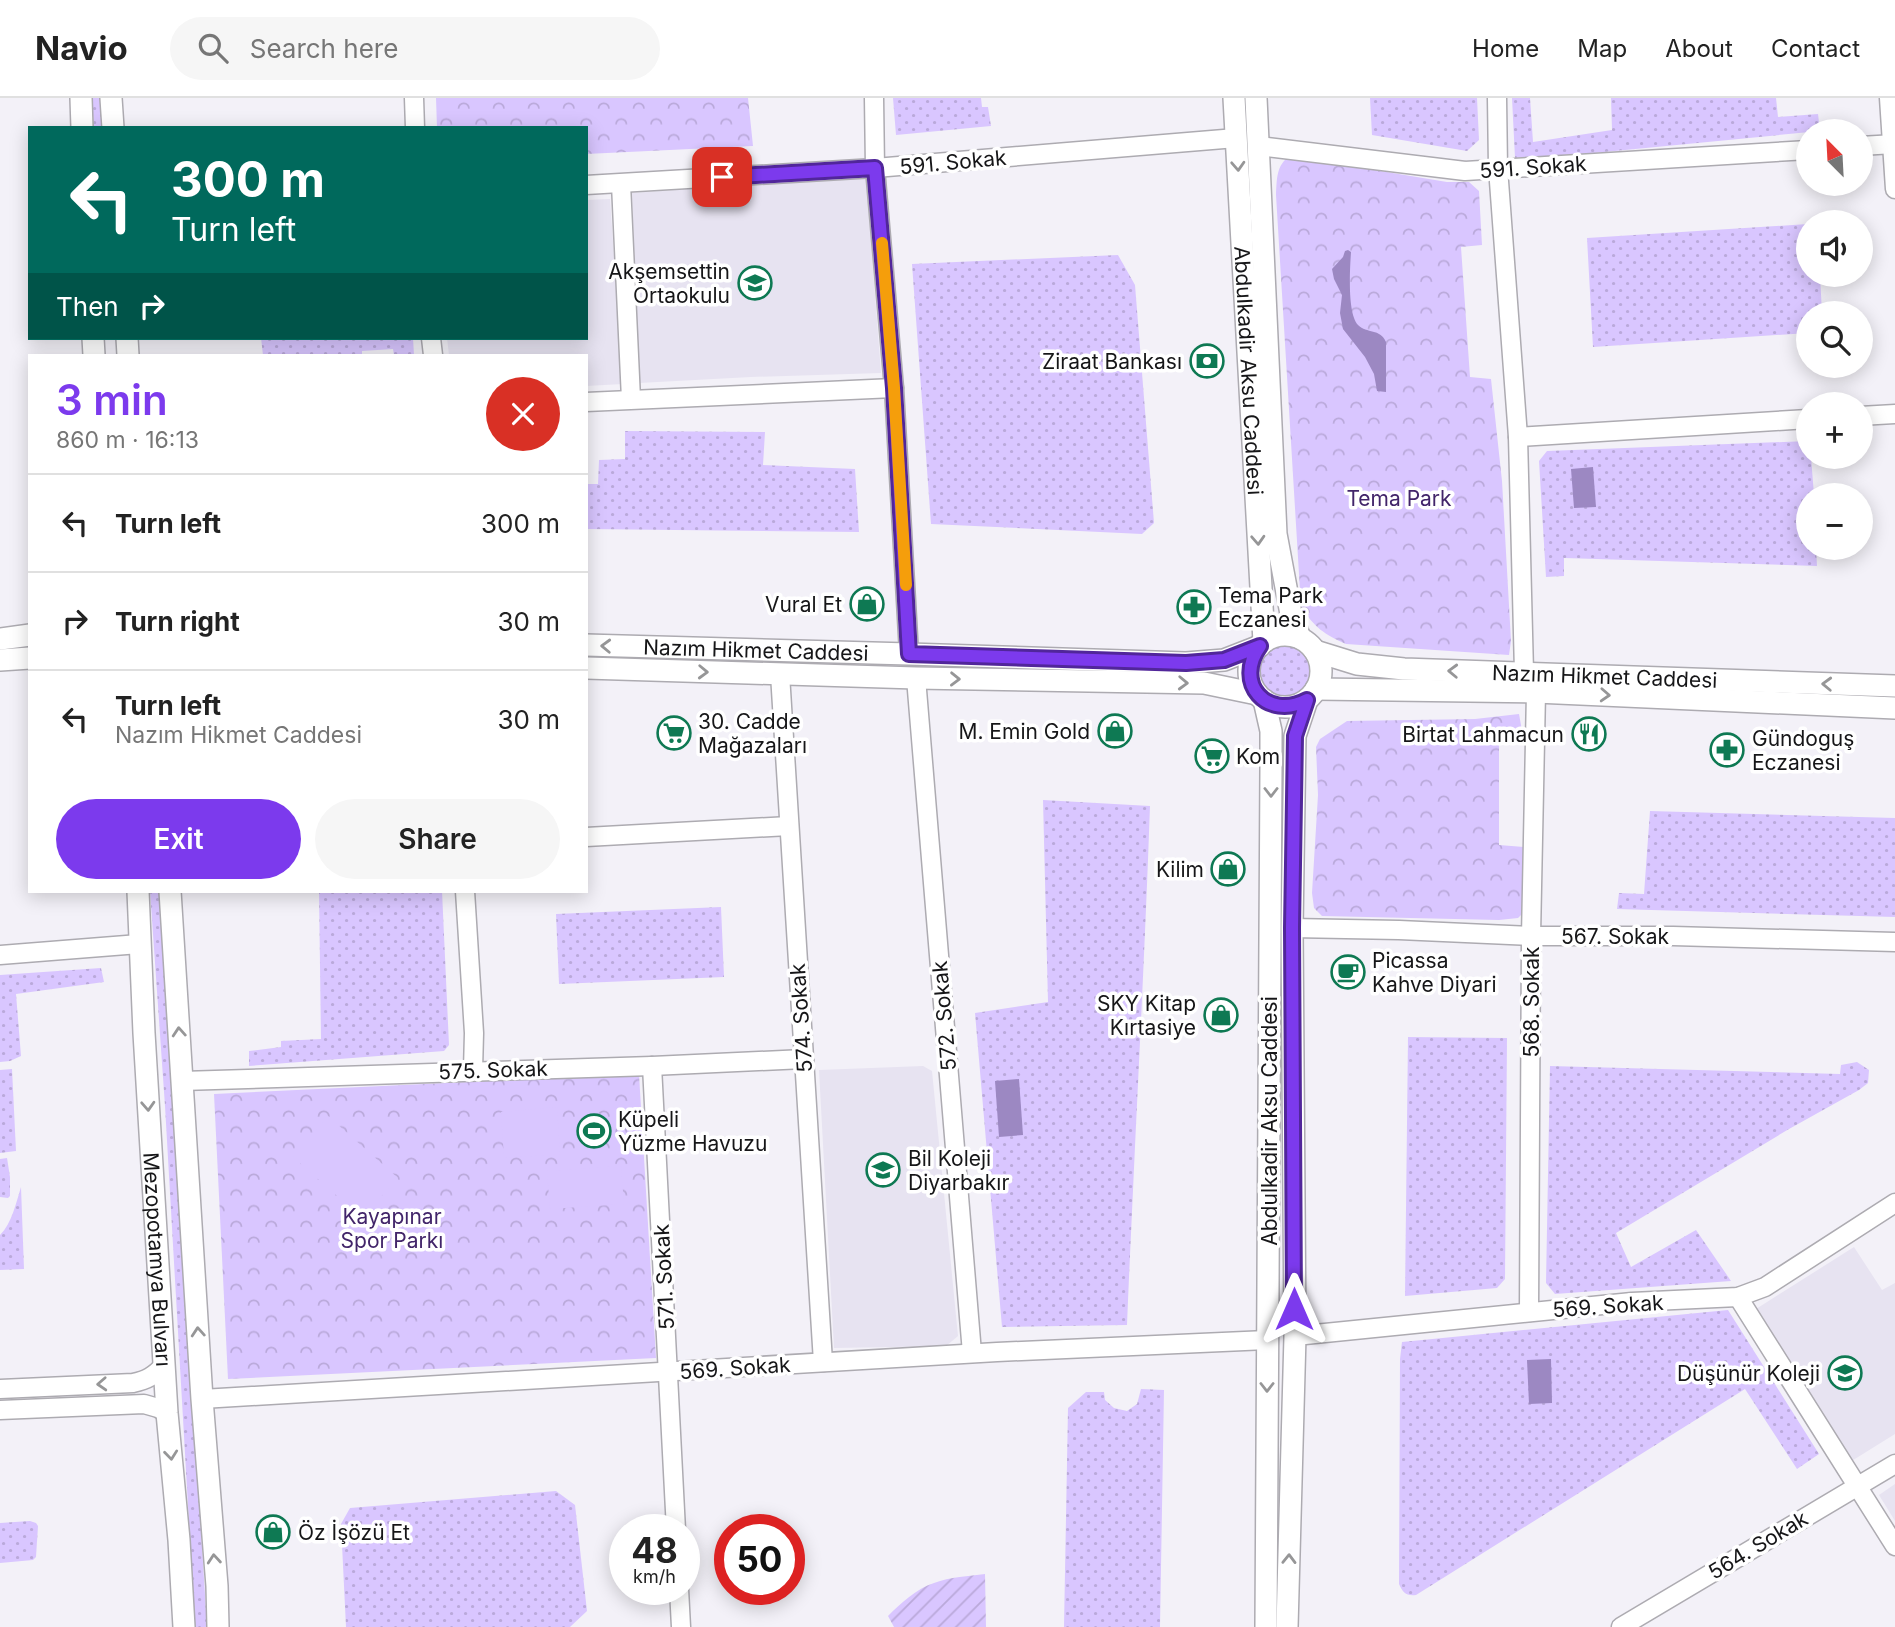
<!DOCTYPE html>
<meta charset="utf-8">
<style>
body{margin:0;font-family:Inter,sans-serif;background:#f6f6f6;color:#222;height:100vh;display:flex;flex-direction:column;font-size:26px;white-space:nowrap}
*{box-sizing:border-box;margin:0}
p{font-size:23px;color:#767676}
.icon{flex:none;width:38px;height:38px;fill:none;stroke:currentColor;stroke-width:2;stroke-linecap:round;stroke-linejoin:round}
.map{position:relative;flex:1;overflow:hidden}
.sheet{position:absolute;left:28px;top:256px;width:560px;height:539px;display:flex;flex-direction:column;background:#fff;border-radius:0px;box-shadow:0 4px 18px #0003}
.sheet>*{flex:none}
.top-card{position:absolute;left:28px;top:28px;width:560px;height:214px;border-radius:0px;box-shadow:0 4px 18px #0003;background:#00695c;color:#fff;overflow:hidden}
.needle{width:46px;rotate:336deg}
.tools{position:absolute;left:1796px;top:21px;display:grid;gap:14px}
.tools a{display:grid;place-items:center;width:77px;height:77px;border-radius:50%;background:#fff;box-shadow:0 4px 18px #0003;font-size:35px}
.speed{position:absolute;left:609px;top:1416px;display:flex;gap:14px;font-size:35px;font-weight:700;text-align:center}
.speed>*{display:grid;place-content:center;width:91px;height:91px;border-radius:50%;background:#fff;box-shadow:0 4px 18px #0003;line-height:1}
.speed small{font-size:18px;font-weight:400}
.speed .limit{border:10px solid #d22;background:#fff;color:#111}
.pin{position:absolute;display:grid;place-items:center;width:60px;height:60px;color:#fff;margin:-30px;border-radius:14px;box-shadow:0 4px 10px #0006}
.me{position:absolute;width:77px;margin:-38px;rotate:0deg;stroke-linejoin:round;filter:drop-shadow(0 0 5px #0008)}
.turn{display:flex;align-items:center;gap:24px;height:147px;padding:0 28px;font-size:32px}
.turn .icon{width:91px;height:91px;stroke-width:2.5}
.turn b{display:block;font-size:49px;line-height:60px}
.then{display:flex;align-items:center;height:66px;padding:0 28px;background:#0003;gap:14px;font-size:26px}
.round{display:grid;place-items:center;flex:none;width:74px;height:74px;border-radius:37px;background:#f6f6f6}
.summary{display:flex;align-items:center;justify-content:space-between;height:119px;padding:0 28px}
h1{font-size:42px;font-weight:600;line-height:52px;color:#7c3aed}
.cta{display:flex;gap:14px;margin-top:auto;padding:14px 28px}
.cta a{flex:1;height:80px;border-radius:42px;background:#7c3aed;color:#fff;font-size:28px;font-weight:600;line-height:80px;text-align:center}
.cta a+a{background:#f6f6f6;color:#222}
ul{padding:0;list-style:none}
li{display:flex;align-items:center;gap:21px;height:98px;padding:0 28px;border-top:2px solid #e0e0e0}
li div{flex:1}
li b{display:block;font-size:26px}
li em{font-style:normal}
header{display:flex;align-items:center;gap:42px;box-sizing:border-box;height:98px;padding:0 35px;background:#fff;border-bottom:2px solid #e0e0e0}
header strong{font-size:33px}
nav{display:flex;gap:38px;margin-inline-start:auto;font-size:24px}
.search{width:490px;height:63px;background:#f6f6f6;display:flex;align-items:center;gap:18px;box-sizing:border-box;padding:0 24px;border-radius:38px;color:#767676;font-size:26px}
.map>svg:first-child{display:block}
</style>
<header>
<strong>Navio</strong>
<div class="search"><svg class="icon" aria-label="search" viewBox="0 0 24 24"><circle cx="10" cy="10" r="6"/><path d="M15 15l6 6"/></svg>Search here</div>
<nav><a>Home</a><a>Map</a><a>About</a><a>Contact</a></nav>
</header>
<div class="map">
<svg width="1895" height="1529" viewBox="0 0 1895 1529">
<defs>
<pattern id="grass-dots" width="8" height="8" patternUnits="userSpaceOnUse" patternTransform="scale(1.75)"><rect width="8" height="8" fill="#d9c6ff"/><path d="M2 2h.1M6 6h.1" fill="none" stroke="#baa9da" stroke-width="1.8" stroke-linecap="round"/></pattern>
<pattern id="park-crowns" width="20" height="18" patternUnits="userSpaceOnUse" patternTransform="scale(1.75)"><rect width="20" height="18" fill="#d9c6ff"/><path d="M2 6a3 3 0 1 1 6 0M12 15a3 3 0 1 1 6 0" fill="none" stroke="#baa9da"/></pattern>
<pattern id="garden-furrows" width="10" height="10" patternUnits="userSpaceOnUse" patternTransform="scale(1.75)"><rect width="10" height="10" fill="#d9c6ff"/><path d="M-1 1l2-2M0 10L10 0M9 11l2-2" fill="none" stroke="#baa9da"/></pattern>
</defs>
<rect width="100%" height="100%" fill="#f3f1f8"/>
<g fill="#e7e3f1">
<polygon points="866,78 881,275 751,279 639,285 632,95"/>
<polygon points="610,101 623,286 586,288 586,257 449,257 447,240 586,240 586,102"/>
<polygon points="923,968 932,973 958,1238 946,1248 834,1250 819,972"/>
<polygon points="1854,1149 1882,1192 1895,1185 1895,1336 1850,1364 1756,1211"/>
<polygon points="1895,1386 1895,1423 1879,1397"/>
</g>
<g fill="url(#grass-dots)">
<polygon points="92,0 103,0 105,30 94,30"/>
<polygon points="893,0 981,0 982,9 988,9 991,28 896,37"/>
<polygon points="1370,0 1477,0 1479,42 1467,53 1372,37"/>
<polygon points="1512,0 1530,0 1533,44 1612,32 1611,0 1776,0 1778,19 1818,16 1820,33 1594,55 1515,60"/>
<polygon points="1808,126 1808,177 1820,177 1822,215 1808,215 1808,235 1593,249 1587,140"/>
<polygon points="1118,157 1135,187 1154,425 1142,436 931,426 912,166"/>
<polygon points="261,240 413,240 414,257 394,257 393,251 362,253 362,257 263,257"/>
<polygon points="625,333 765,334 763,367 855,371 859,434 586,431 586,386 598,386 599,362 625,361"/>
<polygon points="1808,343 1808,359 1811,359 1814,397 1808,397 1808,450 1816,450 1817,468 1564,460 1564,478 1546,479 1539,363 1547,353"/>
<circle cx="1286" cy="573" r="28"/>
<path d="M1043,702l107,6c-6,173 -16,346 -23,519l-125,2 -27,-314 73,-11z"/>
<polygon points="1650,713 1895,720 1895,819 1617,811 1619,795 1644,796"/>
<polygon points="150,793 161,793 207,1529 195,1529 165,1008"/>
<polygon points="319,793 442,793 449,947 444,953 249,968 249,953 281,949 281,943 321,941"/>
<polygon points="721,809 724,879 559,886 556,816"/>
<polygon points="101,870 104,884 16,896 21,958 10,963 0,964 0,877"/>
<polygon points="1408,939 1507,940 1505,1181 1497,1190 1405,1198"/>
<polygon points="1857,964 1869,972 1868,985 1859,992 1789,1031 1616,1135 1631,1169 1696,1132 1731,1183 1555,1196 1546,1185 1550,968 1840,976 1841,967"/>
<polygon points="12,971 16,1053 0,1055 0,972"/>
<polygon points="7,1060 10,1079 10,1098 8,1100 0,1099 0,1061"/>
<path d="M21,1089l3,82 -24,1v-35c12,-12 16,-32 21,-48z"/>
<path d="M1728,1212l91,144 -22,15 -52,-80 -329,206c-10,1 -13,-2 -17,-11l1,-225 2,-17z"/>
<polygon points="1141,1291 1164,1292 1160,1529 1064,1529 1068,1310 1086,1294 1104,1294 1105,1302 1114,1310 1127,1313 1137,1306"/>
<polygon points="556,1393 575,1407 587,1513 570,1529 346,1529 341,1426 350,1410"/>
<polygon points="30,1423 36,1425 38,1428 36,1459 33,1462 0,1465 0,1425"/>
</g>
<g fill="url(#park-crowns)">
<polygon points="436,0 748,0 753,48 586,56 586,30 437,30"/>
<path d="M1290,58l157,26h22l10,9 3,54 -21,2 9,130 21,2 11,102 9,160 -2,14 -163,-11c-22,-10 -31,-16 -45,-37l-25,-412c1,-16 0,-30 14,-39z"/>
<polygon points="1519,616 1523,638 1499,640 1499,747 1524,749 1524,814 1518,820 1499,822 1322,818 1314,810 1312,795 1318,697 1316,649 1320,641 1347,623 1475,621"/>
<polygon points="639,976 656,1260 228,1281 214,996"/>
</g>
<path fill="url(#garden-furrows)" d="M985,1476l1,53h-92l-6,-11c13,-13 28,-27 46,-33 16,-6 35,-7 51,-9z"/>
<g fill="#d9c6ff">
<polygon points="557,1009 560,1056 504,1060 501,1014"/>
<polygon points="328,1018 398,1080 362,1120 293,1059"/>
<polygon points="621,1068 624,1106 550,1111 547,1073"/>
</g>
<g fill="#9c88c2">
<path d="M1348,152l3,2c-1,16 -4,61 7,73 9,9 22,3 28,17v50l-9,-1 -3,-17 -9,-17 -22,-28 -3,-16 2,-18 -8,-16 -2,-10 11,-12 2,-6z"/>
<polygon points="1593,369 1596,409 1574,410 1571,371"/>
<polygon points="1019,981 1023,1037 999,1039 995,983"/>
<polygon points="1551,1261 1552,1305 1529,1306 1527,1262"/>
</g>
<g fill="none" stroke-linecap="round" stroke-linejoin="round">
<defs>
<g id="minor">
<polyline points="414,0 415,30"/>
<polyline points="874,0 875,70 894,290 909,556"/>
<polyline points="1497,0 1498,70 1518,339 1524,574"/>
<polyline points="1889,0 1895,91"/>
<polyline points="1259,48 1465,73 1808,52"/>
<polyline points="1860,48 1895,46"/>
<polyline points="621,86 631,301"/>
<polyline points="586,87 875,70 1236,40"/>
<polyline points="431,240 433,257"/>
<polyline points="586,304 894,290"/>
<polyline points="1860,318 1895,316"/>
<polyline points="1518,339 1808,321"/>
<polyline points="780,576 823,1264"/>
<polyline points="916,580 972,1255"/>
<polyline points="586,739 789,728"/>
<polyline points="465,793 474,935 473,972"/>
<polyline points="1292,830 1399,832 1531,838 1673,838 1895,844"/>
<polyline points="0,857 139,846"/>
<polyline points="652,968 676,1432"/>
<polyline points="182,983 652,968 804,961"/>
<polyline points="1738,1199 1895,1448"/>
<polyline points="1529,1214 1531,838 1536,594"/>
<polyline points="1295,1238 1632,1204 1738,1199 1765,1189 1895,1105"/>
<path d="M0,1291l133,-6c14,-3 21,-7 31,-18"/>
<polyline points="202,1301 997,1254 1267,1242"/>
<polyline points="0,1312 144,1306 158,1310 167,1315"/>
<polyline points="679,1491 681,1529"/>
<polyline points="1621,1529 1895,1366"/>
</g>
<g id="major">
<polyline points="81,0 82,30"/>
<polyline points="111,0 113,30"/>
<path id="s1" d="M1234,0l30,544"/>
<polyline points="1256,0 1276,436 1291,516 1300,540"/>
<polyline points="93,240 94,257"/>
<polyline points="127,240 128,257"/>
<circle cx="1285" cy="573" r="36"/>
<polyline points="0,541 30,537"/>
<path id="s2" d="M586,547l323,9 277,9 38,-3 36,-14"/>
<path id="s3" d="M1315,553l42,13 47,5 491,17"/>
<polyline points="0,562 30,560"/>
<polyline points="586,570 916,580 1204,585 1257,596"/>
<polyline points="1316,591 1536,594 1895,610"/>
<polyline points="1264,602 1271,633 1271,669 1266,1529"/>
<path id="s4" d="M138,793l6,142 23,380 12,127 5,87"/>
<polyline points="170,793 202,1301 217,1488 218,1529"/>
<polyline points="1287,1529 1295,1238 1292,830 1295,638 1307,602"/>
</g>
</defs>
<use href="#minor" stroke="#adabb1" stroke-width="21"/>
<use href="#major" stroke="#adabb1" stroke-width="24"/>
<use href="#minor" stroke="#fff" stroke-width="18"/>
<use href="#major" stroke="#fff" stroke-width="21"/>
</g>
<defs><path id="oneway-chevron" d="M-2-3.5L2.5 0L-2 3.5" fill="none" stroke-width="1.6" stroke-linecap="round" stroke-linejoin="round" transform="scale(1.75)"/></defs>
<g stroke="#969697">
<use href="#oneway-chevron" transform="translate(1238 68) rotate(87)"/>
<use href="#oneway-chevron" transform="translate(1258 442) rotate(87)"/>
<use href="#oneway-chevron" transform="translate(606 548) rotate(-178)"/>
<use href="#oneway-chevron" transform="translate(1453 573) rotate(-178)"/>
<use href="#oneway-chevron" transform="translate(703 574) rotate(2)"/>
<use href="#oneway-chevron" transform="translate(955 581) rotate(1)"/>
<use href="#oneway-chevron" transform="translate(1183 585) rotate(2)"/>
<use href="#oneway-chevron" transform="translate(1827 586) rotate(-178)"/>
<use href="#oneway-chevron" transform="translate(1605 597) rotate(3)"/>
<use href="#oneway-chevron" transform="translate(1271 694) rotate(90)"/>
<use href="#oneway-chevron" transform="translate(179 934) rotate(-94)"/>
<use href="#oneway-chevron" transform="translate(148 1008) rotate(87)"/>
<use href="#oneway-chevron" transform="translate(198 1234) rotate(-94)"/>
<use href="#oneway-chevron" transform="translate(102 1286) rotate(177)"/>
<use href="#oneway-chevron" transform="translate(1267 1289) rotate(90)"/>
<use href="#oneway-chevron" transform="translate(171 1357) rotate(84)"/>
<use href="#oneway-chevron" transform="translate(214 1461) rotate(-95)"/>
<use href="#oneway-chevron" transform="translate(1289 1461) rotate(-89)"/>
</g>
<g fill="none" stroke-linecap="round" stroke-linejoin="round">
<defs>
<path id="route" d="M722,79l153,-9 19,220 15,266 277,9 38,-3 36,-14c-27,37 7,75 47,54l-12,36 -3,192 2,381"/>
</defs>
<use href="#route" stroke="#51269a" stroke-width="18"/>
<use href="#route" stroke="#7c3aed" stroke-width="12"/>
<polyline stroke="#f59e0b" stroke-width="12" points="882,145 894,290 906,487"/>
</g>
<defs>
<symbol id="school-ring" viewBox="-11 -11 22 22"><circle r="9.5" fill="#fff" stroke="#0e7953" stroke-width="1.5"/><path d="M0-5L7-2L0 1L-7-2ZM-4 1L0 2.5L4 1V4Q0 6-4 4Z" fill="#0e7953"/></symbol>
<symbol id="bank-ring" viewBox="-11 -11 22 22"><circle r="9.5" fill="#fff" stroke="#0e7953" stroke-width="1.5"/><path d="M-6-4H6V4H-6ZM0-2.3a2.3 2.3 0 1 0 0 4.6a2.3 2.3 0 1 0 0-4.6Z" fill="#0e7953"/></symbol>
<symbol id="shop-ring" viewBox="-11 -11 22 22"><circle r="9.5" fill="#fff" stroke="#0e7953" stroke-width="1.5"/><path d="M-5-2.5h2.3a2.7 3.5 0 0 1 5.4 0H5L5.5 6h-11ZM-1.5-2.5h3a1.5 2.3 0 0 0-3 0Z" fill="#0e7953"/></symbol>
<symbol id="pharmacy-ring" viewBox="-11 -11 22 22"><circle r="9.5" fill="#fff" stroke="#0e7953" stroke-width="1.5"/><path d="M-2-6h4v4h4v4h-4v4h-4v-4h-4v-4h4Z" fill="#0e7953"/></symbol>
<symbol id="supermarket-ring" viewBox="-11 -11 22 22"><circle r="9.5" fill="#fff" stroke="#0e7953" stroke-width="1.5"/><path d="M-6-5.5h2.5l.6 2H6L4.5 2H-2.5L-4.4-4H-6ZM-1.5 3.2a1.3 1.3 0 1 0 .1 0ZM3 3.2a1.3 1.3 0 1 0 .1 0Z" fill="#0e7953"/></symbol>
<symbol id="restaurant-ring" viewBox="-11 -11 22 22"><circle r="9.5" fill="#fff" stroke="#0e7953" stroke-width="1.5"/><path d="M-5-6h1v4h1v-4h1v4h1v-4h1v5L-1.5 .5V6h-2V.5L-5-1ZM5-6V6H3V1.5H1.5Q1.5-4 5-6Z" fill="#0e7953"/></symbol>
<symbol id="cafe-ring" viewBox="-11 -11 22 22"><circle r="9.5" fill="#fff" stroke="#0e7953" stroke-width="1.5"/><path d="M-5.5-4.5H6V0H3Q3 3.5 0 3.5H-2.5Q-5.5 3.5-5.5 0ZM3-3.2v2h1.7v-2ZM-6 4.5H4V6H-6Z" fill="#0e7953"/></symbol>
<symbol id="stadium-ring" viewBox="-11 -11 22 22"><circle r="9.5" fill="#fff" stroke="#0e7953" stroke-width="1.5"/><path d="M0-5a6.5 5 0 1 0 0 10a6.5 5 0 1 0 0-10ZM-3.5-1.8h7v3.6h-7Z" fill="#0e7953"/></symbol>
</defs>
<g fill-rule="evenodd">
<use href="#school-ring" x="736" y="166" width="38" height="38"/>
<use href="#bank-ring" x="1188" y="244" width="38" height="38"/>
<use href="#shop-ring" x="848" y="487" width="38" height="38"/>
<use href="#pharmacy-ring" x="1175" y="490" width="38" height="38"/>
<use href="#shop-ring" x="1096" y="614" width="38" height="38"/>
<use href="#supermarket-ring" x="655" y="616" width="38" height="38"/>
<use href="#restaurant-ring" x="1570" y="617" width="38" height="38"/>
<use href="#pharmacy-ring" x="1708" y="633" width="38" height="38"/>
<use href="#supermarket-ring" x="1193" y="639" width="38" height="38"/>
<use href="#shop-ring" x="1209" y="752" width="38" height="38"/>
<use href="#cafe-ring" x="1329" y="855" width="38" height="38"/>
<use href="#shop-ring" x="1202" y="898" width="38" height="38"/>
<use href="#stadium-ring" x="575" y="1014" width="38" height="38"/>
<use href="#school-ring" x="864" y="1053" width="38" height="38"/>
<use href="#school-ring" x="1826" y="1256" width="38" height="38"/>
<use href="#shop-ring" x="254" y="1415" width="38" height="38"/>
</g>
<g text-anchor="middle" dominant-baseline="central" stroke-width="7" stroke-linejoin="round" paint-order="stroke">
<g font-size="21" fill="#161618" stroke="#fff">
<text transform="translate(953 64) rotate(-5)">591. Sokak</text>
<text transform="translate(1533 69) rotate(-4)">591. Sokak</text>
<text stroke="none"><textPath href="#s1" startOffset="273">Abdulkadir Aksu Caddesi</textPath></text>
<text stroke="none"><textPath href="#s2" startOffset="170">Nazım Hikmet Caddesi</textPath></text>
<text stroke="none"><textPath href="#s3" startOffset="292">Nazım Hikmet Caddesi</textPath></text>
<text x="1615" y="838">567. Sokak</text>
<text transform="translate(1531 904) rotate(-90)">568. Sokak</text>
<text transform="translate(944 918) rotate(-95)">572. Sokak</text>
<text transform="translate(801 920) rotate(-94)">574. Sokak</text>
<text transform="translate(493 972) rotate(-2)">575. Sokak</text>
<text transform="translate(1269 1023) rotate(-90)">Abdulkadir Aksu Caddesi</text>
<text stroke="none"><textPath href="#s4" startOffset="369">Mezopotamya Bulvarı</textPath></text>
<text transform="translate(664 1179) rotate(-93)">571. Sokak</text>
<text transform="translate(1608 1208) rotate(-4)">569. Sokak</text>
<text transform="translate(735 1270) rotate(-4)">569. Sokak</text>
<text transform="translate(1758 1447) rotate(-31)">564. Sokak</text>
</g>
<g font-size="21" fill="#161618" stroke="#fff" text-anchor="end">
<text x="730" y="173">Akşemsettin<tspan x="730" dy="24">Ortaokulu</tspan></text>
<text x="1182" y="263">Ziraat Bankası</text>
<text x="1218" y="497" text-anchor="start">Tema Park<tspan x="1218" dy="24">Eczanesi</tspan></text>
<text x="842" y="506">Vural Et</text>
<text x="698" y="623" text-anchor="start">30. Cadde<tspan x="698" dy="24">Mağazaları</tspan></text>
<text x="1090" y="633">M. Emin Gold</text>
<text x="1564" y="636">Birtat Lahmacun</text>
<text x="1752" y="640" text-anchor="start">Gündoguş<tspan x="1752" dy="24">Eczanesi</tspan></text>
<text x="1236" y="658" text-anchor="start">Kom</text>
<text x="1204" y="771">Kilim</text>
<text x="1372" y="862" text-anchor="start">Picassa<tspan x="1372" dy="24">Kahve Diyari</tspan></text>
<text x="1196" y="905">SKY Kitap<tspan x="1196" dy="24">Kırtasiye</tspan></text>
<text x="618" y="1021" text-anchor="start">Küpeli<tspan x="618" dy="24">Yüzme Havuzu</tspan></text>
<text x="908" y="1060" text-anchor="start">Bil Koleji<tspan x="908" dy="24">Diyarbakır</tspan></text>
<text x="1820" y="1275">Düşünür Koleji</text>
<text x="298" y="1434" text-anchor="start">Öz İşözü Et</text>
</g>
<g font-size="21" fill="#42256a" stroke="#fff">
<text x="1399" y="400">Tema Park</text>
<text x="392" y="1118">Kayapınar<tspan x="392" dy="24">Spor Parkı</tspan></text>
</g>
</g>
</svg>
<div class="tools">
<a><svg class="needle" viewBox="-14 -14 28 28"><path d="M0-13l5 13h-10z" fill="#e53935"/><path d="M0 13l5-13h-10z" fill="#767676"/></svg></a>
<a><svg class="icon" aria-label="sound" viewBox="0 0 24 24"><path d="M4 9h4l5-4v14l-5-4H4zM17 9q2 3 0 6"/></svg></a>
<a><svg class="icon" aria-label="search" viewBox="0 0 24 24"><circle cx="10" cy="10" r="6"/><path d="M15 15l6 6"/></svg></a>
<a>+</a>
<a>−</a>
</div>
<div class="speed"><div>48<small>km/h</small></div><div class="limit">50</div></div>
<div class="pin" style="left:722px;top:79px;background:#d93025"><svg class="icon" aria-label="arrive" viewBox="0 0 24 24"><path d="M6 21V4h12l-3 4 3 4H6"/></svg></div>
<svg class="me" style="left:1294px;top:1211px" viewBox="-20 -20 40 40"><path d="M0-17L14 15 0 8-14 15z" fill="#7c3aed" stroke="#fff" stroke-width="4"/></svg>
<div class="top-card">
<div class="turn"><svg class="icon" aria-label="left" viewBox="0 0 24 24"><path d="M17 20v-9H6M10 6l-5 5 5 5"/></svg><div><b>300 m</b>Turn left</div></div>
<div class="then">Then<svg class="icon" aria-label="right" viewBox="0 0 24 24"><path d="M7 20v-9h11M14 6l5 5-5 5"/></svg></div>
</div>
<section class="sheet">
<div class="summary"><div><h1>3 min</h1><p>860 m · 16:13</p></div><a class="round" style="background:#d93025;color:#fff"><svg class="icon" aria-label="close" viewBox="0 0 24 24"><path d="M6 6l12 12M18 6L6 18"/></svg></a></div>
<ul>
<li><svg class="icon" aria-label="left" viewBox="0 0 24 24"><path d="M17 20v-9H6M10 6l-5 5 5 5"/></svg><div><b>Turn left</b></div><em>300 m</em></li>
<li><svg class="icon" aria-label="right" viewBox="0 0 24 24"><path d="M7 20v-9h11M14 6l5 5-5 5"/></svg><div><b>Turn right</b></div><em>30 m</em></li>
<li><svg class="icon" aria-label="left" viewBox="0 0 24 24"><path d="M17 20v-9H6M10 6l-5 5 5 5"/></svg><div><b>Turn left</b><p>Nazım Hikmet Caddesi</p></div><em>30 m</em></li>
</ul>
<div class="cta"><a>Exit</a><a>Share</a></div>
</section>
</div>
